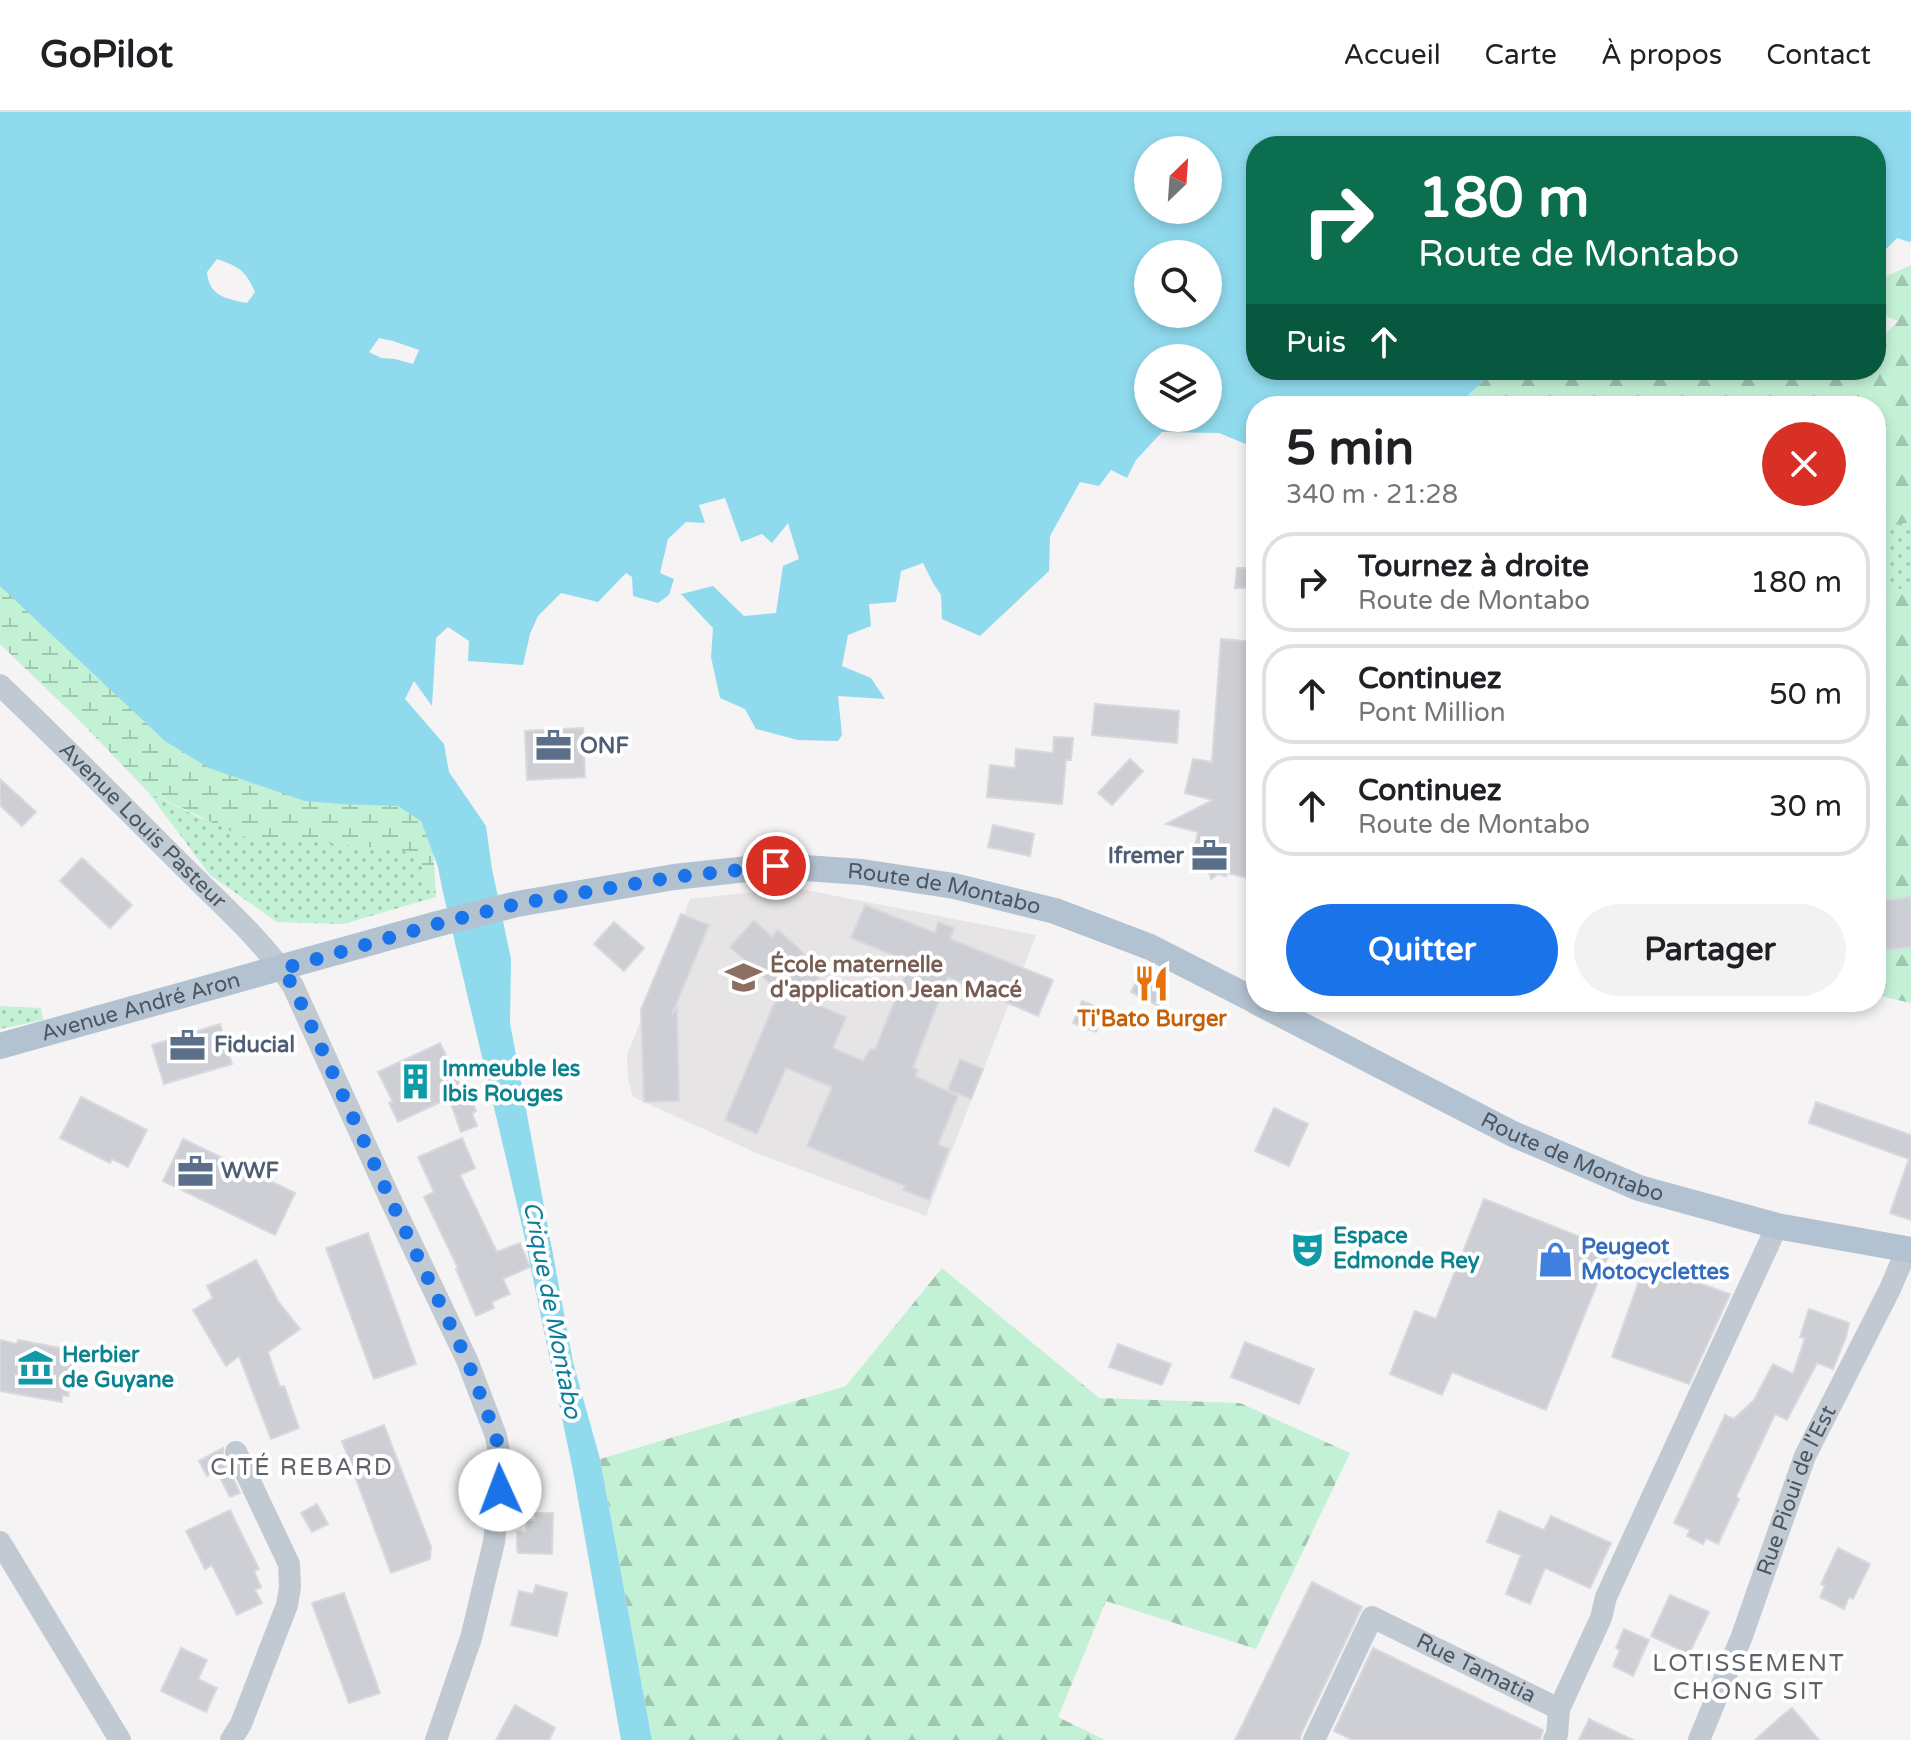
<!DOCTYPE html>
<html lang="fr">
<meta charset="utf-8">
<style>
body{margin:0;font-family:"Varela Round",sans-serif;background:#f2f2f2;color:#202124;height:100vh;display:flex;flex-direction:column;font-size:30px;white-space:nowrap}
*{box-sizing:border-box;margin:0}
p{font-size:26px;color:#757577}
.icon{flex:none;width:44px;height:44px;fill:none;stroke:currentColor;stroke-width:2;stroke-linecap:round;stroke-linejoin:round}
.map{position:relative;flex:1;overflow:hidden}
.sheet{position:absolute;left:1246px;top:284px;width:640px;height:616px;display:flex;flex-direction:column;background:#fff;border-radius:32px;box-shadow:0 4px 12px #0003}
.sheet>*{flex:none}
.hud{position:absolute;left:1246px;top:24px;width:640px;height:244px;border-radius:32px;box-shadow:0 4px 12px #0003;background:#0b6e4f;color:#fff;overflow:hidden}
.needle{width:52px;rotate:25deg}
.buttons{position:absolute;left:1134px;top:24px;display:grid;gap:16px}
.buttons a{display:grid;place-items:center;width:88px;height:88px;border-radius:50%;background:#fff;box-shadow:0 4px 12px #0003;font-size:40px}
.pin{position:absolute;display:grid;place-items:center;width:68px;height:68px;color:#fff;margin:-34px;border:4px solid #fff;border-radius:50%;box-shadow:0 2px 8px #0007}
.me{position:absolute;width:88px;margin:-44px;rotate:358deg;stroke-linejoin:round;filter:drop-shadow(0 0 6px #0008)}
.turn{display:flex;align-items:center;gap:28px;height:168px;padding:0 40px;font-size:36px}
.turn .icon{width:104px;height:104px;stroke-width:2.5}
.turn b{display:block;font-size:56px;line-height:68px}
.then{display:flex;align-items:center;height:76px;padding:0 40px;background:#0003;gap:16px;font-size:30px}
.round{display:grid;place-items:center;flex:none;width:84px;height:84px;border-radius:42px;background:#f2f2f2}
.headline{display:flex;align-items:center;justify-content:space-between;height:136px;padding:0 40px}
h1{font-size:48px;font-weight:700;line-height:60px}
.primary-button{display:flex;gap:16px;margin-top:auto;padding:16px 40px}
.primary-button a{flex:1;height:92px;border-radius:48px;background:#1a73e8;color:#fff;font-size:32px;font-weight:700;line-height:92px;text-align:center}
.primary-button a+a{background:#f2f2f2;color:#202124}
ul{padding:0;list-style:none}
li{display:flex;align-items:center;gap:24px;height:100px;margin:0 16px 12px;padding:0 24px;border:4px solid #e0e0e0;border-radius:32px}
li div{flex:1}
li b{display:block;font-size:30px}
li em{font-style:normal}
header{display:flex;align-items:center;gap:48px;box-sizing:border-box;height:112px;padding:0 40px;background:#fff;border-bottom:2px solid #e0e0e0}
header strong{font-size:38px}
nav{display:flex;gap:44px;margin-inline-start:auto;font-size:28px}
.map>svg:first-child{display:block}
</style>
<header>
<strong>GoPilot</strong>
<nav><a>Accueil</a><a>Carte</a><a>À propos</a><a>Contact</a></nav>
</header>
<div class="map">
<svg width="1911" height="1628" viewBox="0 0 1911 1628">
<defs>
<pattern id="grass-dots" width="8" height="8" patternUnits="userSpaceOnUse" patternTransform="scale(2)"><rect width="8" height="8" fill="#c3f1d5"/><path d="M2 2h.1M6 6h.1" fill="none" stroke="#a0c6b0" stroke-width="1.8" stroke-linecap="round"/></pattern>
<pattern id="forest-firs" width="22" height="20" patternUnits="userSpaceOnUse" patternTransform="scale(2)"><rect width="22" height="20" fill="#c3f1d5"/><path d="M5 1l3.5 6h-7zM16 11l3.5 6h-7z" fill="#a0c6b0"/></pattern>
<pattern id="wetland-marsh" width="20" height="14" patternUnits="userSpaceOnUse" patternTransform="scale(2)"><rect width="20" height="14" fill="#c3f1d5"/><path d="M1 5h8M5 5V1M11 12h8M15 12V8" fill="none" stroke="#a0c6b0"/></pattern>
</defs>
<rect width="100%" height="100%" fill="#f5f3f3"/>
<polygon fill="#e6e4e5" points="795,776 1036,823 926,1104 761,1043 633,985 628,967 627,943 690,787"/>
<g fill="url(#grass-dots)">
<polygon points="1911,410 1911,471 1876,490 1876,417"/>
<polygon points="148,680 200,706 275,728 303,728 404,739 420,749 436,785 343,812 277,810 210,763"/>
<polygon points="0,894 41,896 43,908 0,917"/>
</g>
<g fill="url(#forest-firs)">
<polygon points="1911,153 1911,410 1876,417 1876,294 1461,294 1469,282 1496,258 1835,258 1840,267 1849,258 1876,258 1876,231 1898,209 1876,200 1876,169"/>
<polygon points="1911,471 1911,891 1876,883 1876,490"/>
<polygon points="942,1156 1099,1286 1240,1291 1350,1341 1256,1537 1106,1489 1058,1605 1105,1628 652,1628 600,1347 846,1274"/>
</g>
<polygon fill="url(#wetland-marsh)" points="0,258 353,557 432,717 436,785 420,749 404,739 303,728 275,728 241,724 148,680 84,613 0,532"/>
<path fill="#90daee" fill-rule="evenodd" d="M0,0h1911v129l-2,1 -12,-4 -21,21v-113h-620v224h240l-27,24 -8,12h-205v34l-8,5 -29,-12 -57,-1 -26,28 -9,18 -16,-8 -12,16 -19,-4 -30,54 -1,35 -69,65 -38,-17 -1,-24 -8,-12 -10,-20 -22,8 -5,31 -27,2 2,22 -23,9 -6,31 29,12 14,21 -47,-3 4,39 -4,6 -40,-1 -42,-11 -11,-20 -25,-11 -9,-41 2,-29 -32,-34 32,-8 31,30 32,-3 7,-47 16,-7 -11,-36 -16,20 -10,-9 -21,8 -16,-44 -26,7 6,18 -19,-1 -18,17 -8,34 14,6 -5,16 -11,8 -25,-7 -1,-19 -6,-4 -28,29 -37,-9 -23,23 -8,18 -7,31 -55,-4 1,-20 -21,-14 -12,11 -4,68 -18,-25 -9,18 39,45 5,28 37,54 6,43 19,90 -1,64 63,339 27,97 52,281h-31l-48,-269 -50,-241 -81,-342 -4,-21 -17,-46 -23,-15 -57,-2 -36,-3 -96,-33 -44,-27 -165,-155zM1148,38h60v60h-60zM1148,142h60v60h-60zM217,147c23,8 28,11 38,33l-8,11c-21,-4 -38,-7 -40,-31zM379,226l14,3 26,9 -6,14 -18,-5 -14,-1 -12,-6zM1148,246h60v60h-60z"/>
<g fill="#cdcfd5" stroke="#d7d9de" stroke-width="2">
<polygon points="1237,456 1256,456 1256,476 1235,476"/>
<polygon points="1221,527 1256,530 1256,768 1227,761 1226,764 1218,762 1211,767 1209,760 1190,756 1198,720 1166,712 1213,688 1185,681 1193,647 1212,650"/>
<polygon points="1095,592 1179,599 1177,631 1092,623"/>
<polygon points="583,616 585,665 527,668 525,619"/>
<polygon points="1054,625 1073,626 1071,648 1066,648 1062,692 987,685 990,653 1015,656 1016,637 1053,641"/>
<polygon points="1130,647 1143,659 1112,693 1098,681"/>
<polygon points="0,667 36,700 22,714 0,693"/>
<polygon points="993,713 1034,722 1030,744 988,735"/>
<polygon points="82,746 132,793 110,816 60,769"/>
<polygon points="1911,785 1911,835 1886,838 1880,789"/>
<polygon points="865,793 935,821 938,810 954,816 950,827 1053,868 1038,904 948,865 913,955 918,958 915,964 958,984 938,1032 949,1037 929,1088 903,1078 905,1074 807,1034 832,975 786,956 757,1022 725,1008 779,880 730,835 754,808 772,825 778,818 806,843 800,850 819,866 801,886 846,905 833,936 863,949 871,936 875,938 910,850 851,826"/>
<polygon points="681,802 709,813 672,902 677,896 679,989 644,990 641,898"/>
<polygon points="614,810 644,836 624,859 594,832"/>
<polygon points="1142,859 1168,872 1158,894 1131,880"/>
<polygon points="1082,889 1105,898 1096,920 1073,911"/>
<polygon points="220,912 232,952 164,972 152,933"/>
<polygon points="440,931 465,984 470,982 476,999 472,1001 477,1014 461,1020 449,986 398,1010 389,991 393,990 378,960"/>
<polygon points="960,947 983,957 971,987 948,978"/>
<polygon points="81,985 147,1018 128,1055 112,1047 110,1051 60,1026"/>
<polygon points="1816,990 1911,1023 1911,1108 1890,1101 1909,1047 1809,1011"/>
<polygon points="1274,996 1308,1012 1289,1054 1255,1039"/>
<polygon points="462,1026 475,1056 460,1063 497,1140 520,1131 530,1155 503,1167 510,1182 492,1190 494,1196 476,1204 456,1157 458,1156 424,1085 434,1080 418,1045"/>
<polygon points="183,1027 295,1081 275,1123 163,1069"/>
<polygon points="1484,1087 1611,1137 1546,1298 1452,1260 1442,1283 1390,1262 1415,1199 1436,1207"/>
<polygon points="368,1121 416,1252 374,1267 326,1136"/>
<polygon points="256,1148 278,1189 300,1217 268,1240 280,1275 284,1274 299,1316 271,1327 239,1244 226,1254 193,1198 213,1186 207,1174"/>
<polygon points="1645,1152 1730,1182 1689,1272 1612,1245"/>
<polygon points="1809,1197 1849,1211 1846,1225 1833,1257 1817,1251 1787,1308 1775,1302 1736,1385 1739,1387 1718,1432 1706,1426 1703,1432 1687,1424 1690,1418 1674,1411 1725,1303 1734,1307 1754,1288 1773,1252 1793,1262 1805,1226 1800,1225"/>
<polygon points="0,1228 17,1232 18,1228 71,1238 69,1244 74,1245 68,1284 62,1283 62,1290 0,1279"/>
<polygon points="1245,1230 1314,1257 1299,1292 1231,1265"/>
<polygon points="1118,1232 1171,1252 1162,1273 1109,1255"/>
<polygon points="384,1313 431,1435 430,1447 391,1461 342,1329"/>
<polygon points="223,1336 223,1346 240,1381 230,1385 216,1358 207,1364 199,1349"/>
<polygon points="317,1392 328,1412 312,1420 301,1401"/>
<polygon points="230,1398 259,1457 254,1459 261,1475 255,1478 262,1491 237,1503 212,1453 205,1457 186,1419"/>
<polygon points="1499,1399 1544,1418 1551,1404 1611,1431 1590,1476 1545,1456 1530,1492 1506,1482 1521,1443 1487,1430"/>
<polygon points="535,1401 553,1401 552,1442 518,1441 518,1438 517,1438 517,1419 526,1420 527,1408 535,1408"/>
<polygon points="1838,1436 1870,1452 1853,1487 1849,1485 1844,1497 1820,1485 1825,1474 1821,1472"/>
<polygon points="1312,1470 1362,1495 1301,1622 1300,1628 1235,1628"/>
<polygon points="536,1473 567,1481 557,1524 511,1513 519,1479 533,1482"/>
<polygon points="344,1481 380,1581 349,1591 312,1491"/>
<polygon points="1670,1483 1709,1500 1689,1542 1651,1524"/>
<polygon points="1624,1517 1649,1528 1633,1564 1613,1554 1620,1538 1616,1536"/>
<polygon points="181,1536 207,1548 198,1567 217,1576 206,1600 161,1579"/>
<polygon points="1373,1536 1543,1618 1540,1628 1353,1628 1334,1619"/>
<polygon points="515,1593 555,1616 549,1628 496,1628"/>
<polygon points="1792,1596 1819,1628 1755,1628 1783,1603"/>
<polygon points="1589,1607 1633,1628 1579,1628"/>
</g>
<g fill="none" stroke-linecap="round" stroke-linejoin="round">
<g stroke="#c1cad2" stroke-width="22">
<path id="s1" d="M0,573c62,59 122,120 182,180 38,38 82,76 111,121l99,217 75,157 29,76 6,33 -8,73 -23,96 -35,102"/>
<polyline points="0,1430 120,1628"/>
<polyline points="1559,1597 1601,1506 1606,1485 1777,1114"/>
<polyline points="231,1628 241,1612 287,1493 290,1475 289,1452 236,1340"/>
<path id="s2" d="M1314,1628l58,-123 187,92 -2,26 -3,5"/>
<path id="s3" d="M1699,1628l43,-104 63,-180 85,-167 17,-40"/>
</g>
<g stroke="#b3c2d1" stroke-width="26">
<path id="s4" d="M1257,890l256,132 126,54 138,38 134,24"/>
<path id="s5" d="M0,934l437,-122 80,-20 157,-27 102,-11 86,6 92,14 101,25 95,36 106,54"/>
</g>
</g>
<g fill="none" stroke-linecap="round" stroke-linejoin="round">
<polyline stroke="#1a73e8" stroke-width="14" stroke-dasharray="0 25.2" points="500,1378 502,1357 496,1324 467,1248 392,1091 293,874 282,857 437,812 517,792 674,765 776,754"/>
</g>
<defs>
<symbol id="office-bare" viewBox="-9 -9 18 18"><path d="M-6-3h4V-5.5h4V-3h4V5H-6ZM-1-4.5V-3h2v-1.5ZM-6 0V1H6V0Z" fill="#5c6f8a" stroke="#fff" stroke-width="2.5" paint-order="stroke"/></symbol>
<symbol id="school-bare" viewBox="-9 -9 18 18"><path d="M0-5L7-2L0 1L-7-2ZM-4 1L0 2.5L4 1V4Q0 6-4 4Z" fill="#8d6e63" stroke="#fff" stroke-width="2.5" paint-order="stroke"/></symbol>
<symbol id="restaurant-bare" viewBox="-9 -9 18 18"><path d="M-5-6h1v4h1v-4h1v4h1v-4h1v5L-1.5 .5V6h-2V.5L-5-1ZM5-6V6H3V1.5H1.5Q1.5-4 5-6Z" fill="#e8710a" stroke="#fff" stroke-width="2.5" paint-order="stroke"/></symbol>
<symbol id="building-bare" viewBox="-9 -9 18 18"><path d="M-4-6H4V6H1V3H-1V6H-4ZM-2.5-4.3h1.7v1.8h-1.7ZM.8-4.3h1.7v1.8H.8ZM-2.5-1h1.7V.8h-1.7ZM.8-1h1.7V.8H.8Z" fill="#0f9aa8" stroke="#fff" stroke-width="2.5" paint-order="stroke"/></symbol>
<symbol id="theatre-bare" viewBox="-9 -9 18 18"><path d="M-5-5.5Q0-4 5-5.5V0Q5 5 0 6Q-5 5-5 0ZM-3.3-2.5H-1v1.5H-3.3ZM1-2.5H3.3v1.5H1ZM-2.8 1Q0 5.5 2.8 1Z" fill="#0f9aa8" stroke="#fff" stroke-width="2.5" paint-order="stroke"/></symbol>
<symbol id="shop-bare" viewBox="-9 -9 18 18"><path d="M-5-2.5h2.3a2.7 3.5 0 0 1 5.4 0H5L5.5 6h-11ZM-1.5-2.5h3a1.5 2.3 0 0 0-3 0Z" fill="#3f7fe0" stroke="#fff" stroke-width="2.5" paint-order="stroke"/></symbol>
<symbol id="museum-bare" viewBox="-9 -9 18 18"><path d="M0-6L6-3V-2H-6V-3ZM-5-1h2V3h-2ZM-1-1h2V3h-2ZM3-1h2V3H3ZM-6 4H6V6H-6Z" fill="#0f9aa8" stroke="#fff" stroke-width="2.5" paint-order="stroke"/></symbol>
</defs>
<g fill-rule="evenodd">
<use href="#office-bare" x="528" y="608" width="51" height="51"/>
<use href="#office-bare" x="1184" y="718" width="51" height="51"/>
<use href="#school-bare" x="718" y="840" width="51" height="51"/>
<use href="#restaurant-bare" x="1126" y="846" width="51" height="51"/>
<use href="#office-bare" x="162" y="908" width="51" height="51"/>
<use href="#building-bare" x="390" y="944" width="51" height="51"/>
<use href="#office-bare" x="170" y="1034" width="51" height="51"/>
<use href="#theatre-bare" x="1282" y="1112" width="51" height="51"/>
<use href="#shop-bare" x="1530" y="1122" width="51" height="51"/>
<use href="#museum-bare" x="10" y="1230" width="51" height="51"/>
</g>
<g text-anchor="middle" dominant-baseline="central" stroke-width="8" stroke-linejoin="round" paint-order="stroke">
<g font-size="22" font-weight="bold" fill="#4e5e75" stroke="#fff" text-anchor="start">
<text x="580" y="634">ONF</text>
<text x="1184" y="744" text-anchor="end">Ifremer</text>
<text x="214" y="933">Fiducial</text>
<text x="221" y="1059">WWF</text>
</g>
<g font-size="22" fill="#4a5661" stroke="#fff">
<text stroke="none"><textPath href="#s1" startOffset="200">Avenue Louis Pasteur</textPath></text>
<text stroke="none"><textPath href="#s5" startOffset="968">Route de Montabo</textPath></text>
<text stroke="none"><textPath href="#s5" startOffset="146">Avenue André Aron</textPath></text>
<text stroke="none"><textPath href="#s4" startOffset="352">Route de Montabo</textPath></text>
<text stroke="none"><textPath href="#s3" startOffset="268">Rue Pioui de l'Est</textPath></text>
<text stroke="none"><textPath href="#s2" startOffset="252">Rue Tamatia</textPath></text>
</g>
<g font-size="22" font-weight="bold" fill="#785e54" stroke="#fff" text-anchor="start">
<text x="770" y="853">École maternelle<tspan x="770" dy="25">d'application Jean Macé</tspan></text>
</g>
<g font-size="22" font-weight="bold" fill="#c56008" stroke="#fff">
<text x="1152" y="907">Ti'Bato Burger</text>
</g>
<g font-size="22" font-weight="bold" fill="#0d838f" stroke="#fff" text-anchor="start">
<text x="442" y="957">Immeuble les<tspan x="442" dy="25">Ibis Rouges</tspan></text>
<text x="1333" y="1124">Espace<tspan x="1333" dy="25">Edmonde Rey</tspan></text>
<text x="62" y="1243">Herbier<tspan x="62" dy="25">de Guyane</tspan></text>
</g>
<g font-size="22" font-weight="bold" fill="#366cbe" stroke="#fff" text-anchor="start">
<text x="1581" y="1135">Peugeot<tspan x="1581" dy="25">Motocyclettes</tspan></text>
</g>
<g font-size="24" font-style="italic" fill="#0c7c9b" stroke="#fff">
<text transform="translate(552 1198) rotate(79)">Crique de Montabo</text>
</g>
<g font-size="24" letter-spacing="2" fill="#5f6368" stroke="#fff">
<text x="302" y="1355">CITÉ REBARD</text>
<text x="1749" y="1551">LOTISSEMENT<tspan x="1749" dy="28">CHONG SIT</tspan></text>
</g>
</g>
</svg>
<div class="buttons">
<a><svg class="needle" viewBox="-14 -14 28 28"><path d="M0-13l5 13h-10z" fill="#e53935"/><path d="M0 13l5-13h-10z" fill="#757577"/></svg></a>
<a><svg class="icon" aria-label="search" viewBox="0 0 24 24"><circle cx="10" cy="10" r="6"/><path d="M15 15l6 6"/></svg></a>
<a><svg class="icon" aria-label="layers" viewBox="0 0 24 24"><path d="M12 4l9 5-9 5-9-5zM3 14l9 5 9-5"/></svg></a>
</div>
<div class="pin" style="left:776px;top:754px;background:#d93025"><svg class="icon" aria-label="arrive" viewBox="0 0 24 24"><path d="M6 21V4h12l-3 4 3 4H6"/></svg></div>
<svg class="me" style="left:500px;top:1378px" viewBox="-20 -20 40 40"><circle r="19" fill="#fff"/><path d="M0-13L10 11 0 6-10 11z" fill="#1a73e8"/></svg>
<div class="hud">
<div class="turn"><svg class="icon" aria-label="right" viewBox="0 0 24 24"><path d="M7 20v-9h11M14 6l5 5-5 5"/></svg><div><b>180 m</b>Route de Montabo</div></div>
<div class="then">Puis<svg class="icon" aria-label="ahead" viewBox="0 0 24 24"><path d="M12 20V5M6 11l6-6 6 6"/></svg></div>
</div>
<section class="sheet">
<div class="headline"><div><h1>5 min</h1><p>340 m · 21:28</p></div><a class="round" style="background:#d93025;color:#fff"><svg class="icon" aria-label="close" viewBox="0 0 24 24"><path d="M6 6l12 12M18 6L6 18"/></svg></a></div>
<ul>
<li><svg class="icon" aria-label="right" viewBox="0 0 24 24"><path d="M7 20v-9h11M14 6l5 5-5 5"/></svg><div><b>Tournez à droite</b><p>Route de Montabo</p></div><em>180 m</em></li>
<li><svg class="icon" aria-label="ahead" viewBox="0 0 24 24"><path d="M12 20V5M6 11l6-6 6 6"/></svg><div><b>Continuez</b><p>Pont Million</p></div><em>50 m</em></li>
<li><svg class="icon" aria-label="ahead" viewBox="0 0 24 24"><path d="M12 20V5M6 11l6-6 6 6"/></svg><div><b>Continuez</b><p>Route de Montabo</p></div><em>30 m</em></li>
</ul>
<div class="primary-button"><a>Quitter</a><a>Partager</a></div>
</section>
</div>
